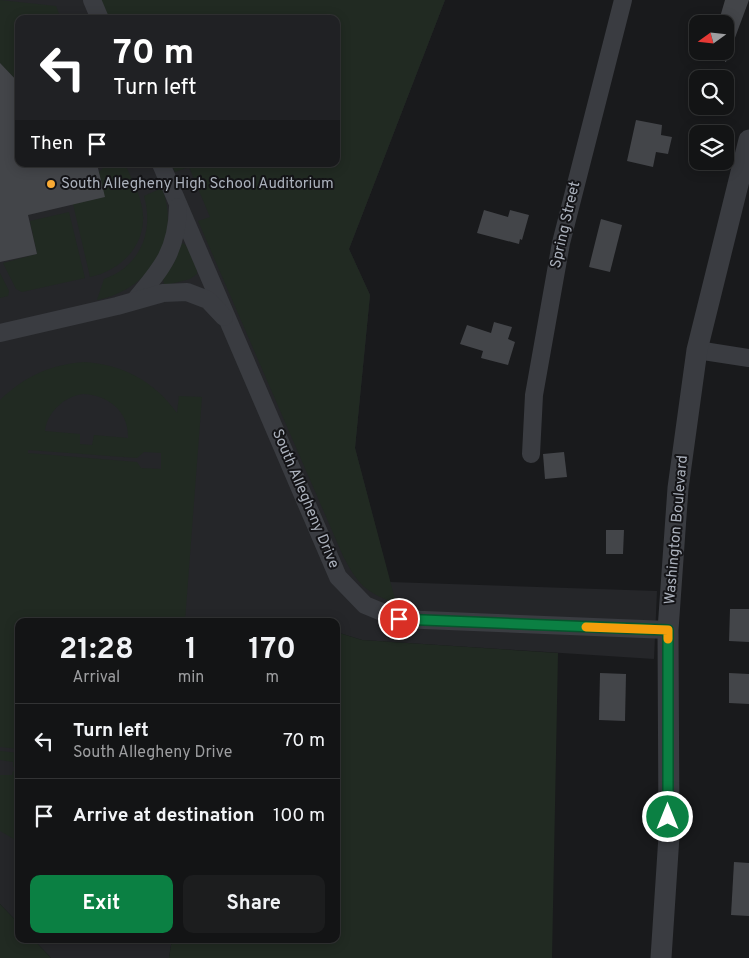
<!DOCTYPE html>
<style>
body{margin:0;font-family:Overpass,sans-serif;background:#1c1d1e;color:#f1f3f6;height:100vh;display:flex;flex-direction:column;font-size:19px;white-space:nowrap}
*{box-sizing:border-box;margin:0}
p{font-size:16px;color:#9d9ea0}
.icon{flex:none;width:28px;height:28px;fill:none;stroke:currentColor;stroke-width:2;stroke-linecap:round;stroke-linejoin:round}
.map{position:relative;flex:1;overflow:hidden}
.panel{position:absolute;left:15px;top:618px;width:325px;height:325px;display:flex;flex-direction:column;background:#131415;border-radius:10px;box-shadow:0 2px 12px #0003,0 0 0 1px #323334}
.panel>*{flex:none}
.banner{position:absolute;left:15px;top:15px;width:325px;height:152px;border-radius:10px;box-shadow:0 2px 12px #0003,0 0 0 1px #323334;background:#202124;color:#fff;overflow:hidden}
.needle{width:32px;rotate:255deg}
.tools{position:absolute;left:689px;top:15px;display:grid;gap:10px}
.tools a{display:grid;place-items:center;width:45px;height:45px;border-radius:10px;background:#131415;box-shadow:0 2px 12px #0003,0 0 0 1px #323334;font-size:25px}
.pin{position:absolute;display:grid;place-items:center;width:42px;height:42px;color:#fff;margin:-21px;border:2px solid #fff;border-radius:50%;box-shadow:0 1px 5px #0007}
.me{position:absolute;width:55px;margin:-28px;rotate:0deg;stroke-linejoin:round;filter:drop-shadow(0 0 4px #0008)}
.turn{display:flex;align-items:center;gap:18px;height:105px;padding:0 15px;font-size:22px}
.turn .icon{width:65px;height:65px;stroke-width:2.5}
.turn b{display:block;font-size:35px;line-height:42px}
.then{display:flex;align-items:center;height:48px;padding:0 15px;background:#0003;gap:10px;font-size:19px}
.eta{display:flex;justify-content:space-evenly;align-items:center;height:85px;text-align:center}
.eta b{font-size:30px;font-weight:700;line-height:35px}
.primary-button{display:flex;gap:10px;margin-top:auto;padding:10px 15px}
.primary-button a{flex:1;height:58px;border-radius:10px;background:#0b8043;color:#fff;font-size:20px;font-weight:700;line-height:58px;text-align:center}
.primary-button a+a{background:#1c1d1e;color:#f1f3f6}
ul{padding:0;list-style:none}
li{display:flex;align-items:center;gap:15px;height:75px;padding:0 15px;border-top:1px solid #323334}
li div{flex:1}
li b{display:block;font-size:19px}
li em{font-style:normal}
.map>svg:first-child{display:block}
</style>
<div class="map">
<svg width="749" height="958" viewBox="0 0 749 958">
<rect width="100%" height="100%" fill="#191a1c"/>
<g fill="#252629" fill-rule="evenodd">
<path d="M0,0h445l-96,249 21,46 -15,153 35,134 267,9 -3,68 -292,-19 -26,-8v-11h-317v303l-19,-20zM19,19h317v145h-317z"/>
<polygon points="33,939 172,939 169,958 51,958"/>
</g>
<g fill="#212a22" fill-rule="evenodd">
<polygon points="0,0 56,6 61,19 19,19 19,83 0,63"/>
<path d="M101,0h344l-96,249 21,46 -15,153 41,155c-31,-10 -39,-20 -53,-47l-145,-335 12,-4 -21,-50 -14,5 -4,-8h165v-145h-227z"/>
<path d="M107,164h18c5,12 13,26 16,39 10,37 -17,67 -51,74l-17,-73 31,-7 -5,-25z"/>
<path d="M162,188c20,52 -13,102 -65,112l7,-21c37,-13 50,-48 40,-83z"/>
<polygon points="69,212 85,278 22,292 16,289 3,263 37,254 30,221"/>
<path d="M183,243c7,5 15,23 14,31l-7,5 -23,6 -3,-1 -1,-5 11,-16 7,-18z"/>
<polygon points="0,273 9,291 8,296 0,298"/>
<path d="M83,362c39,2 71,19 94,51l2,-17 23,1 -17,224h-166v128l-19,-2v-347c24,-23 49,-35 83,-38zM83,394c25,1 46,17 45,44l-34,-3 -2,10 -12,-1v-10l-35,-3c2,-19 20,-35 38,-37zM28,450l109,8 7,-6 17,1v16l-20,-1 -4,-6 -109,-9z"/>
<polygon points="336,632 362,640 558,653 552,958 169,958 172,939 336,939"/>
<polygon points="0,751 19,753 19,767 13,767 13,762 0,760"/>
<polygon points="13,771 19,771 19,842 0,831 0,775 12,775"/>
<polygon points="0,904 19,924 19,939 33,939 51,958 0,958"/>
</g>
<g fill="#434549">
<polygon points="725,0 749,0 726,62 725,62 725,24 718,24"/>
<polygon points="0,63 19,83 19,164 97,164 105,197 28,215 37,254 0,262"/>
<polygon points="636,120 662,125 661,135 672,137 668,154 656,152 653,167 627,161"/>
<polygon points="484,210 508,217 510,210 529,215 522,240 520,239 519,244 477,233"/>
<polygon points="601,219 622,225 610,272 589,267"/>
<polygon points="494,322 512,327 508,339 515,342 508,365 481,358 483,351 460,344 467,325 491,333"/>
<polygon points="564,452 567,477 545,479 543,454"/>
<polygon points="606,530 624,530 623,554 606,554"/>
<polygon points="730,609 749,609 749,642 729,641"/>
<polygon points="600,673 626,674 625,721 599,720"/>
<polygon points="729,673 749,674 749,704 729,703"/>
<polygon points="734,862 749,863 749,916 731,915"/>
</g>
<g fill="none" stroke-linecap="round" stroke-linejoin="round">
<g stroke="#3a3c41" stroke-width="18">
<polyline points="92,0 100,19"/>
<polyline points="161,164 338,577 365,605 399,619 668,630"/>
<path d="M136,299c27,-32 41,-49 42,-92"/>
<polyline points="0,333 117,306 163,293 187,292 208,300 224,317"/>
<polyline points="697,350 749,358"/>
<polyline points="531,454 534,395 561,243 623,0"/>
</g>
<polyline stroke="#3a3c41" stroke-width="21" points="661,958 669,836 668,630 678,488 697,350 749,140"/>
</g>
<g fill="none" stroke-linecap="round" stroke-linejoin="round">
<defs>
<polyline id="route" points="399,619 668,630 668,817"/>
</defs>
<use href="#route" stroke="#07532c" stroke-width="12"/>
<use href="#route" stroke="#0b8043" stroke-width="9"/>
<polyline stroke="#f59e0b" stroke-width="9" points="586,627 668,630 668,639"/>
</g>
<circle fill="#faab34" stroke="#141417" stroke-width="2" cx="51" cy="184" r="5"/>
<g text-anchor="middle" dominant-baseline="central" stroke-width="4" stroke-linejoin="round" paint-order="stroke">
<g font-size="15" fill="#abb1bc" stroke="#141417" text-anchor="start">
<text x="61" y="184">South Allegheny High School Auditorium</text>
</g>
<g font-size="15" fill="#abb1bc" stroke="#141417">
<text transform="translate(566 225) rotate(-77)">Spring Street</text>
<text transform="translate(305 499) rotate(67)">South Allegheny Drive</text>
<text transform="translate(677 530) rotate(-85)">Washington Boulevard</text>
</g>
</g>
</svg>
<div class="tools">
<a><svg class="needle" viewBox="-14 -14 28 28"><path d="M0-13l5 13h-10z" fill="#e53935"/><path d="M0 13l5-13h-10z" fill="#9d9ea0"/></svg></a>
<a><svg class="icon" aria-label="search" viewBox="0 0 24 24"><circle cx="10" cy="10" r="6"/><path d="M15 15l6 6"/></svg></a>
<a><svg class="icon" aria-label="layers" viewBox="0 0 24 24"><path d="M12 4l9 5-9 5-9-5zM3 14l9 5 9-5"/></svg></a>
</div>
<div class="pin" style="left:399px;top:619px;background:#d93025"><svg class="icon" aria-label="arrive" viewBox="0 0 24 24"><path d="M6 21V4h12l-3 4 3 4H6"/></svg></div>
<svg class="me" style="left:668px;top:817px" viewBox="-20 -20 40 40"><circle r="17" fill="#0b8043" stroke="#fff" stroke-width="3"/><path d="M0-11L8 9 0 5-8 9z" fill="#fff"/></svg>
<div class="banner">
<div class="turn"><svg class="icon" aria-label="left" viewBox="0 0 24 24"><path d="M17 20v-9H6M10 6l-5 5 5 5"/></svg><div><b>70 m</b>Turn left</div></div>
<div class="then">Then<svg class="icon" aria-label="arrive" viewBox="0 0 24 24"><path d="M6 21V4h12l-3 4 3 4H6"/></svg></div>
</div>
<section class="panel">
<div class="eta">
<div><b>21:28</b><p>Arrival</p></div>
<div><b>1</b><p>min</p></div>
<div><b>170</b><p>m</p></div>
</div>
<ul>
<li><svg class="icon" aria-label="left" viewBox="0 0 24 24"><path d="M17 20v-9H6M10 6l-5 5 5 5"/></svg><div><b>Turn left</b><p>South Allegheny Drive</p></div><em>70 m</em></li>
<li><svg class="icon" aria-label="arrive" viewBox="0 0 24 24"><path d="M6 21V4h12l-3 4 3 4H6"/></svg><div><b>Arrive at destination</b></div><em>100 m</em></li>
</ul>
<div class="primary-button"><a>Exit</a><a>Share</a></div>
</section>
</div>
